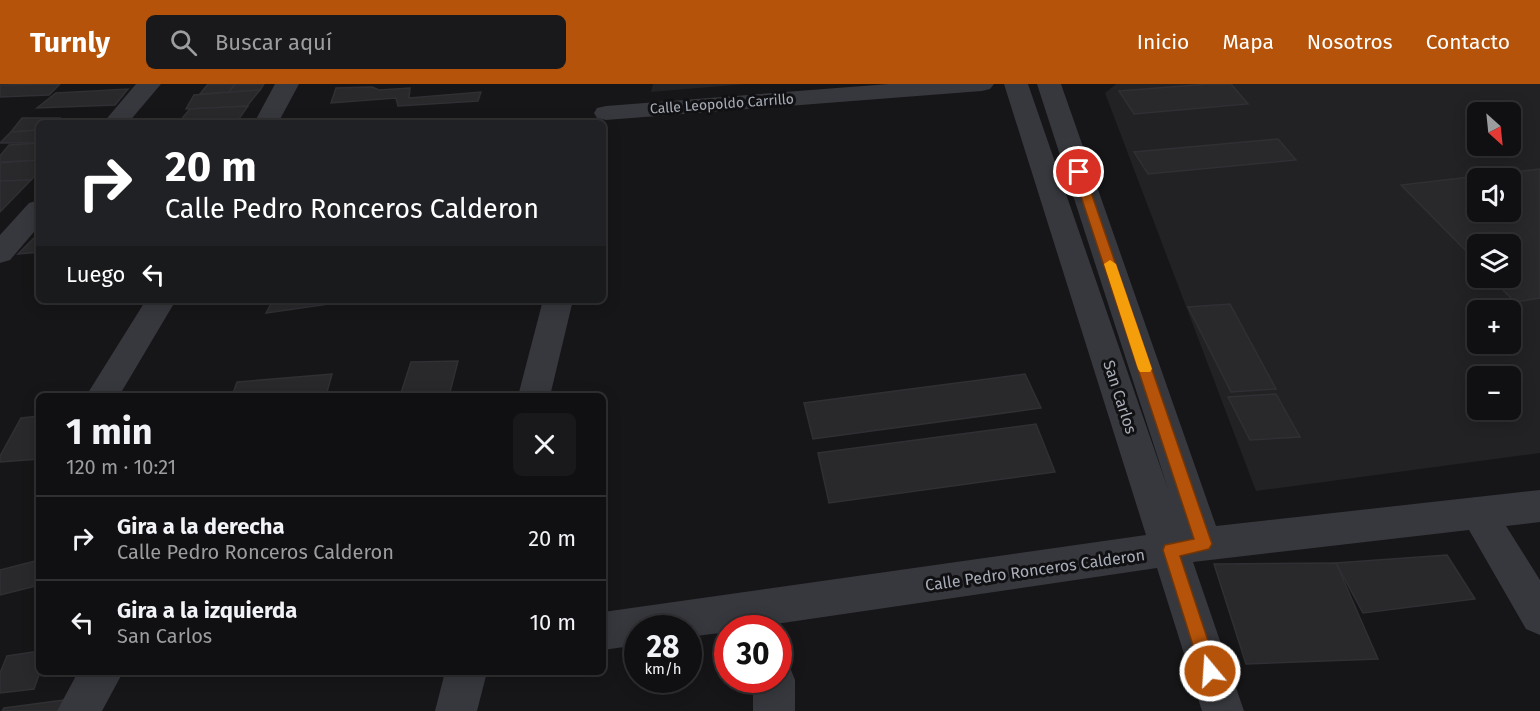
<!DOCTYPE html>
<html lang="es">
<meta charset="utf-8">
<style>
body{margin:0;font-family:"Fira Sans",sans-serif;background:#19191b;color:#f1f3f6;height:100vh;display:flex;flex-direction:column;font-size:22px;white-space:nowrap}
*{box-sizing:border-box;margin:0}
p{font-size:20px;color:#9c9d9f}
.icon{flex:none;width:33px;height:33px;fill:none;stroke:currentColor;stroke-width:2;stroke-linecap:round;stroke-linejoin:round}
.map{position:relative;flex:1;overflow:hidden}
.details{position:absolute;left:36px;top:309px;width:570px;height:282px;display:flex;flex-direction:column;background:#101012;border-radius:9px;box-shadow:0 3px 15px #0003,0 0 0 2px #303032}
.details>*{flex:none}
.hud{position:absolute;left:36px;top:36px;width:570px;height:183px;border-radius:9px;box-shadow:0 3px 15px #0003,0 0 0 2px #303032;background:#202124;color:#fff;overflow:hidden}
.needle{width:39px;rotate:153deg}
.fabs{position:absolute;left:1467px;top:18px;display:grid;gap:12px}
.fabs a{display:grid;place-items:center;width:54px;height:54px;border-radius:9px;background:#101012;box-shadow:0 3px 15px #0003,0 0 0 2px #303032;font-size:30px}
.speed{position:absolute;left:624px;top:531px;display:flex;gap:12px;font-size:30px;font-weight:700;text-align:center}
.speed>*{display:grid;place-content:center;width:78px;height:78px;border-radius:50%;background:#101012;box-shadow:0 3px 15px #0003,0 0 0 2px #303032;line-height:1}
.speed small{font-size:15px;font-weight:400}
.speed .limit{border:9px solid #d22;background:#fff;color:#111}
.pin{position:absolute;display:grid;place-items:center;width:51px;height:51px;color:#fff;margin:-26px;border:3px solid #fff;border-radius:50%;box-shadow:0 2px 6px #0007}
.me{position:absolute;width:66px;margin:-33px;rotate:342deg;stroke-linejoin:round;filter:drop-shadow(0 0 4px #0008)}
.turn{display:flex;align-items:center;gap:21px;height:126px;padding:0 30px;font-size:27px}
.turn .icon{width:78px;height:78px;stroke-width:2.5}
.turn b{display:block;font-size:42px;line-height:51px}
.then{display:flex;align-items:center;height:57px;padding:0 30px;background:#0003;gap:12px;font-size:22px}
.round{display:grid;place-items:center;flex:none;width:63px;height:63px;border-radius:9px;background:#19191b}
.head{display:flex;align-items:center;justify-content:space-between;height:102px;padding:0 30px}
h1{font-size:36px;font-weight:700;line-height:45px}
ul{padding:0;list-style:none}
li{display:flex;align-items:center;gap:18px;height:84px;padding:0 30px;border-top:2px solid #303032}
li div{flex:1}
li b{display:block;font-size:22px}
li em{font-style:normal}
header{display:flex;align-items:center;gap:36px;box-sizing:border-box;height:84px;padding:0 30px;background:#b45309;color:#fff}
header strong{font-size:28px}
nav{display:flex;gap:33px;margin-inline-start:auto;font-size:21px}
.search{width:420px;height:54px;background:#19191b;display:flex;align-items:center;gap:15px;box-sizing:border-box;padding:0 21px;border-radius:9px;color:#9c9d9f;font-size:22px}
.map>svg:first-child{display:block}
</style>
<header>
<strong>Turnly</strong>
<div class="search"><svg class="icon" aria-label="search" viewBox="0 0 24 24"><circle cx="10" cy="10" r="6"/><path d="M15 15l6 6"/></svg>Buscar aquí</div>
<nav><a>Inicio</a><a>Mapa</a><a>Nosotros</a><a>Contacto</a></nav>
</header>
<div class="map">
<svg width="1540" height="627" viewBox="0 0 1540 627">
<rect width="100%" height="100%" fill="#161618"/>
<g fill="#222225" fill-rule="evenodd">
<polygon points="653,0 746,0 651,8"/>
<path d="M1116,0h424v369l-284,38 -151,-398zM1478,28h32v34h-32zM1478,94h32v34h-32zM1478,160h32v34h-32zM1478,226h32v34h-32zM1478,292h32v34h-32z"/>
</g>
<g fill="#29292c" stroke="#303034" stroke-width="1.5" fill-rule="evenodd">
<polygon points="60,0 49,11 0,13 0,1"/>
<polygon points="208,0 235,0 229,8 200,10"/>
<polygon points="235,0 264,0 260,6 229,8"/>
<polygon points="1210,0 1231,0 1248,20 1134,30 1119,7"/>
<polygon points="372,3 379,6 410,4 409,14 481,8 478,17 398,22 396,14 331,19 336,4"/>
<polygon points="128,5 115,21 37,24 56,9"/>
<polygon points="260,6 247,22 186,25 194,11"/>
<polygon points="248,22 236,39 178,39 190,25"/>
<polygon points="22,34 60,34 57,39 39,39 39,46 11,48"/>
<polygon points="39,46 39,59 0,59 11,48"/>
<polygon points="1278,55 1296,76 1148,90 1134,68"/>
<polygon points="39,59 39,76 0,78 0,72 9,61"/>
<polygon points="39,76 39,87 31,96 0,97 0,79"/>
<path d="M1540,85v129l-25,4 -24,-24h19v-34h-32v19l-77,-78zM1478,94h32v34h-32z"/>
<polygon points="31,96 0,128 0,97"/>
<polygon points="39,149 39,168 18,170"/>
<polygon points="273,216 357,216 266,229"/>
<polygon points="1230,220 1276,305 1231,308 1188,223"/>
<polygon points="458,277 449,312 400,312 411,278"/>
<polygon points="332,290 326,312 232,312 237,298"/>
<polygon points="1025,290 1041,324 813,355 804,319"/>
<polygon points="1276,310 1300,353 1250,356 1228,313"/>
<polygon points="39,332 39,375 0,378 0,372 21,334"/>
<polygon points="1036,340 1055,388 829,419 818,369"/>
<polygon points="1447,471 1475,515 1363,529 1336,479"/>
<polygon points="39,476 36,502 0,511 0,486"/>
<polygon points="1336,479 1378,575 1246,580 1214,480"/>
<polygon points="39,567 40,588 34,605 0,609 0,589 7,572"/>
<polygon points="72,615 65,627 2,627 4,624"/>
</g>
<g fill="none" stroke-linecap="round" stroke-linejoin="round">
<g fill="#37383d" fill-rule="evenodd">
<polygon points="136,0 161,0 128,39 103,39"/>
<polygon points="275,0 299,0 278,39 254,39"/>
<polygon points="889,0 994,0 990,5 982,7 606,36 597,34 594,29 597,24 606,22"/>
<polygon points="1004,0 1028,0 1168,405 1037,0 1061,0 1216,442 1540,406 1540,438 1506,442 1540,496 1540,551 1526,545 1469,446 1193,478 1244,627 1202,627 1157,484 748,544 728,544 728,548 688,553 688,544 638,544 638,561 603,566 603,528 1146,451"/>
<polygon points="39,116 39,142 10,176 0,179 0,151 29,119"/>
<polygon points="146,216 176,216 119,312 86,312"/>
<polygon points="543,216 573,216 550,312 518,312"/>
<polygon points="778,577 789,581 795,596 795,627 753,627 753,596 778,596"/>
<polygon points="78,588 123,588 102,627 57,627"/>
<polygon points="445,588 487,588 477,627 435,627"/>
</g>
</g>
<polygon fill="#b45309" stroke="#753606" stroke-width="1.5" points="1079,84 1084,88 1212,460 1209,465 1180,472 1218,587 1216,593 1210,595 1204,593 1201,587 1163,466 1165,461 1194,455 1073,88"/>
<polygon fill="#f59e0b" points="1110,176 1116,180 1152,285 1150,288 1140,288 1138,285 1104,180"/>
<g text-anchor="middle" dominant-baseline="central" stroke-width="6" stroke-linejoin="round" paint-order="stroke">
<g font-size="14" fill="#a8adb8" stroke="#111113">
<text transform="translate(722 20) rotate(-4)">Calle Leopoldo Carrillo</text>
</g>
<g font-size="16" fill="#a8adb8" stroke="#111113">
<text transform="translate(1120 313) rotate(72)">San Carlos</text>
<text transform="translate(1035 486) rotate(-8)">Calle Pedro Ronceros Calderon</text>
</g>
</g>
</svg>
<div class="fabs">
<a><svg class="needle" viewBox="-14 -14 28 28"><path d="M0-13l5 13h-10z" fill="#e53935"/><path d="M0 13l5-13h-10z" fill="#9c9d9f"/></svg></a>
<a><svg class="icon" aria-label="sound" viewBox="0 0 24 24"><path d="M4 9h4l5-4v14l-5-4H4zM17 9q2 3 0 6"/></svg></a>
<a><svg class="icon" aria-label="layers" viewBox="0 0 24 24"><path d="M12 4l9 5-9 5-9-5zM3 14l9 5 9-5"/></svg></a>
<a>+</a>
<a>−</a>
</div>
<div class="speed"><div>28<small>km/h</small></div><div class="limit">30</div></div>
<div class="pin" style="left:1079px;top:88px;background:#d93025"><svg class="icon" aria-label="arrive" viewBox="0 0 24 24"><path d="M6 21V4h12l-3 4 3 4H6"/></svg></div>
<svg class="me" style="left:1210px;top:587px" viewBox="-20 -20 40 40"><circle r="17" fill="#b45309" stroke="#fff" stroke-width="3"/><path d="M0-11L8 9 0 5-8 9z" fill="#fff"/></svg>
<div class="hud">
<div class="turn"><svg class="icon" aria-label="right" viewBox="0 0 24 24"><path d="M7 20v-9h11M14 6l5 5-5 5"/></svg><div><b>20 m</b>Calle Pedro Ronceros Calderon</div></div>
<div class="then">Luego<svg class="icon" aria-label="left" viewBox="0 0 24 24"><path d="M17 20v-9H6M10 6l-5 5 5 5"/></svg></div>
</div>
<section class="details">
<div class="head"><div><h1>1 min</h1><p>120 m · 10:21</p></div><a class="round"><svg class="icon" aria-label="close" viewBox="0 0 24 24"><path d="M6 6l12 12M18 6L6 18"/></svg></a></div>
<ul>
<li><svg class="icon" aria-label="right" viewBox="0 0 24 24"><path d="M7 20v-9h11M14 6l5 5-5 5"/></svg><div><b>Gira a la derecha</b><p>Calle Pedro Ronceros Calderon</p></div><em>20 m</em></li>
<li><svg class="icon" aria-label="left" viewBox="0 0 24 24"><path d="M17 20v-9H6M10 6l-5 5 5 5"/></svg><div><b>Gira a la izquierda</b><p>San Carlos</p></div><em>10 m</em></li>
</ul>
</section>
</div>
